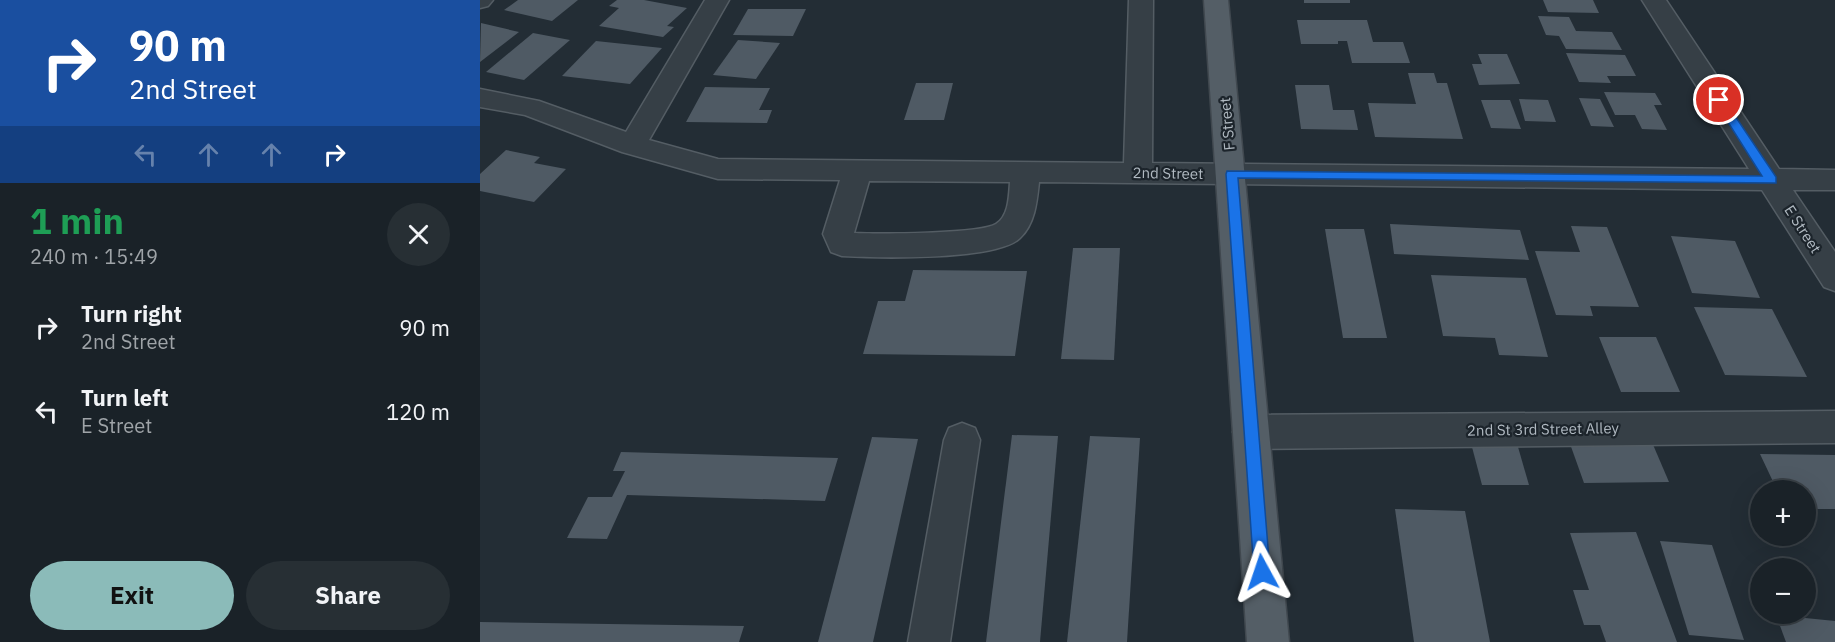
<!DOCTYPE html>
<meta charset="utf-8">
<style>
body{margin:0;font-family:"IBM Plex Sans",sans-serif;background:#272f34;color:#f1f3f6;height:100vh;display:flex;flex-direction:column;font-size:22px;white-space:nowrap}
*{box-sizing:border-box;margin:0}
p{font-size:20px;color:#9fa4a8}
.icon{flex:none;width:33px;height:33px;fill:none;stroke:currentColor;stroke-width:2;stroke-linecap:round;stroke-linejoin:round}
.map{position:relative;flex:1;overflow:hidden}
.sheet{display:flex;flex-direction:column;background:#1a2228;width:480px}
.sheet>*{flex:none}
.top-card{background:#1a4fa0;color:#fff;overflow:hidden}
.buttons{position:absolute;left:1270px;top:480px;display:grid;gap:12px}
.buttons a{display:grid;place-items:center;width:66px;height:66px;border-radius:50%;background:#1a2228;box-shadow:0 6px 24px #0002,0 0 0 2px #383f45;font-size:30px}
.pin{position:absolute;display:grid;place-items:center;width:51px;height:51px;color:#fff;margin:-26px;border:3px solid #fff;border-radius:50%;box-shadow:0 2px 6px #0007}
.me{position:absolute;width:66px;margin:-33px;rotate:355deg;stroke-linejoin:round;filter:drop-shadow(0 0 4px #0008)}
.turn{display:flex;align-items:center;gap:21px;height:126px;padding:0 30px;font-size:27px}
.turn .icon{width:78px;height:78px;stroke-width:2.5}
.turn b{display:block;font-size:42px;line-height:51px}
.lanes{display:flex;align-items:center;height:57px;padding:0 30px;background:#0003;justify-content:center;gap:30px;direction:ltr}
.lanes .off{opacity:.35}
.round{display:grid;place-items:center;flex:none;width:63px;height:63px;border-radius:32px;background:#272f34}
.headline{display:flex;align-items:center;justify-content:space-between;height:102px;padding:0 30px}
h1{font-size:36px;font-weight:700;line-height:45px;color:#1e9e55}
.cta{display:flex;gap:12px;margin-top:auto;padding:12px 30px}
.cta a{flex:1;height:69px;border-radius:36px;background:#8bbbb9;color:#111;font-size:24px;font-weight:700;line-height:69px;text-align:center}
.cta a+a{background:#272f34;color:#f1f3f6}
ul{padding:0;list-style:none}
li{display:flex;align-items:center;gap:18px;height:84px;padding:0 30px}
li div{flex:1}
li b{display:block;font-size:22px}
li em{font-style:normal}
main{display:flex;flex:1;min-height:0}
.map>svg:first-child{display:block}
</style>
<main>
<section class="sheet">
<div class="top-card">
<div class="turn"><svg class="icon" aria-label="right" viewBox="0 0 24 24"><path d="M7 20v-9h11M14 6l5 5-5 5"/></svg><div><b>90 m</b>2nd Street</div></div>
<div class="lanes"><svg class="icon off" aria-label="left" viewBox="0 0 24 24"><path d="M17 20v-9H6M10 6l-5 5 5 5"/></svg><svg class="icon off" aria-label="ahead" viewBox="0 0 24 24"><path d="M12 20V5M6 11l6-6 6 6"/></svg><svg class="icon off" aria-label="ahead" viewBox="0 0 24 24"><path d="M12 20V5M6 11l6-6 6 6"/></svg><svg class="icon" aria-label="right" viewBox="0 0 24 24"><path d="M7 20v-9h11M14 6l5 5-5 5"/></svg></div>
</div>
<div class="headline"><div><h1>1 min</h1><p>240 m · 15:49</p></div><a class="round"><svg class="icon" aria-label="close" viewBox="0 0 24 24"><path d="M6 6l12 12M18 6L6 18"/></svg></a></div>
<ul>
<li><svg class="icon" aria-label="right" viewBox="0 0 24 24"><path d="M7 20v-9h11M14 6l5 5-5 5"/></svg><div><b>Turn right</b><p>2nd Street</p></div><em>90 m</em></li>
<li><svg class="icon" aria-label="left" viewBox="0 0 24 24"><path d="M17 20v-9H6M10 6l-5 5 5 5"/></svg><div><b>Turn left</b><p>E Street</p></div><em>120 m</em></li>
</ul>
<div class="cta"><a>Exit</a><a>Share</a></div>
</section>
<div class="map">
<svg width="1355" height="642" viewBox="0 0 1355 642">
<rect width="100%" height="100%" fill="#232d35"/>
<g fill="#4f5a64">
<polygon points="38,0 98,0 72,21 24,10"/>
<polygon points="137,0 164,0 207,8 187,26 194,27 183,37 119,26 139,8 129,6"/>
<rect x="824" y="0" width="46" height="3"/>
<polygon points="1063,0 1113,0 1119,13 1068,12"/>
<polygon points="268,9 326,9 313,36 253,35"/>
<polygon points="1058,16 1089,17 1096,31 1132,32 1142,50 1086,49 1079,36 1066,35"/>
<polygon points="817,20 887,20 893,42 923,42 930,63 872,63 867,41 858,41 858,44 821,44"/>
<polygon points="1,23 39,32 0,62"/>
<polygon points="53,33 90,40 44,80 6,72"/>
<polygon points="258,40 300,43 276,79 233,75"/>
<polygon points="116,41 182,48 150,84 82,76"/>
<polygon points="1086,53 1145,55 1156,76 1127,76 1131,83 1099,82"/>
<polygon points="998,54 1027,54 1040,84 999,85 992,64 1002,64"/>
<polygon points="928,73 954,73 957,83 967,83 983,139 895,137 888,103 936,104"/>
<polygon points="436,83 473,83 464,120 424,120"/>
<polygon points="815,85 849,85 853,110 874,110 878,130 821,129"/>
<polygon points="225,87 290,88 279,110 292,110 287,123 206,122"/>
<polygon points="1124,92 1175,93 1182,105 1174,105 1187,130 1162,129 1155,115 1135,115"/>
<polygon points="1099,98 1120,99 1134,127 1111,126"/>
<polygon points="1039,99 1068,100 1076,122 1045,121"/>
<polygon points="1001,100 1030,100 1041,129 1011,128"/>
<polygon points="26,150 60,157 54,163 86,169 54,202 0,191 0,174"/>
<polygon points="910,224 1040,230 1049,260 914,254"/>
<polygon points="1091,226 1127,227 1159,307 1110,306 1113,316 1076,315 1055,251 1100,252"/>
<polygon points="845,229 884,229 907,338 863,338"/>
<polygon points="1191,236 1255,241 1280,298 1212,293"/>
<polygon points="593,248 640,248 634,360 581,359"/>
<polygon points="433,270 547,271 535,356 383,354 398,301 425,301"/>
<polygon points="951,275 1046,278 1068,357 1019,355 1015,338 963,336"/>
<polygon points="1214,307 1292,309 1327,377 1245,375"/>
<polygon points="1119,337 1176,337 1200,392 1141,392"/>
<polygon points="532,435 578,436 560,642 506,642"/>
<polygon points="610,436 660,438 647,642 587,642"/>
<polygon points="392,437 438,439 393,642 338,642"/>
<polygon points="1171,440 1189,482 1104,483 1089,441"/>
<polygon points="992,447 1038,447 1049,485 1002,485"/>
<polygon points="141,452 358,458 345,501 147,495 127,539 87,538 108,497 132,497 145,471 133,471"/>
<polygon points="1280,454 1355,455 1355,509 1326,509 1326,490 1297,490"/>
<polygon points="915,509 985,511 1010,642 934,642"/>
<polygon points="1156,532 1197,642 1126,642 1120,625 1104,625 1093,590 1109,590 1090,533"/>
<polygon points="1180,541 1232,545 1264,640 1209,635"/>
<polygon points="1296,615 1355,621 1355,642 1306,642"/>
<polygon points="0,622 264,626 259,642 0,642"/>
</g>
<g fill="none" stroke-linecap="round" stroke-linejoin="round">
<defs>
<g id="minor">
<polygon points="0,0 13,0 8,6 0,8"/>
<path d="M225,0h24l-80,140 69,19 406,4 5,-163h24l-1,163 597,6 -107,-169h24l113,169 56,1v20h-42l42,62v39l-11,-4 -62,-97 -723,-8c-2,19 -4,42 -19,56 -23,23 -144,20 -178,18l-11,-4 -8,-18 17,-54 -122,-1 -96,-27 -97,-37 -45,-8v-18l59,12 87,31zM389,181l141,1c-1,14 -1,34 -14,42 -15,10 -120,10 -142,9z"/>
<polygon points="1355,411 1355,443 771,449 758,444 753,432 758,420 771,415"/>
<polygon points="482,423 495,428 500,440 470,642 428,642 464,440 469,428"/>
</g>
<polygon id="major" points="724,0 748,0 809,642 767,642"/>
</defs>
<use href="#minor" stroke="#545d64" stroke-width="3"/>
<use href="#major" stroke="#40484f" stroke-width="3"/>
<use href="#minor" fill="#363f46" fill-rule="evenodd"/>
<use href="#major" fill="#545e66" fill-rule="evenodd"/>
</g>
<polygon fill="#1a73e8" stroke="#114b97" stroke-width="1.5" points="1239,97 1243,98 1296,177 1296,183 758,178 790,572 788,578 782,580 776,578 774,572 746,174 747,171 1282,176 1234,100"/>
<g text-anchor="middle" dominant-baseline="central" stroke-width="4.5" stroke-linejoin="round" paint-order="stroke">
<g font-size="15" fill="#b1bac2" stroke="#1c242b">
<text transform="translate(747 124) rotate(-95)">F Street</text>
<text transform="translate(688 173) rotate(1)">2nd Street</text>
<text transform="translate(1323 229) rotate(57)">E Street</text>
<text transform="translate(1063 429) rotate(-1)">2nd St 3rd Street Alley</text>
</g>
</g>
</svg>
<div class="buttons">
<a>+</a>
<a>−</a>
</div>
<div class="pin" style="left:1239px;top:100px;background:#d93025"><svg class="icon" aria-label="arrive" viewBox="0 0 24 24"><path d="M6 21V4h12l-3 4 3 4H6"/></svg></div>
<svg class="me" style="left:782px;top:572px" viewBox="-20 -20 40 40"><path d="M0-17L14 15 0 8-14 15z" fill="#1a73e8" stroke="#fff" stroke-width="4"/></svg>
</div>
</main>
